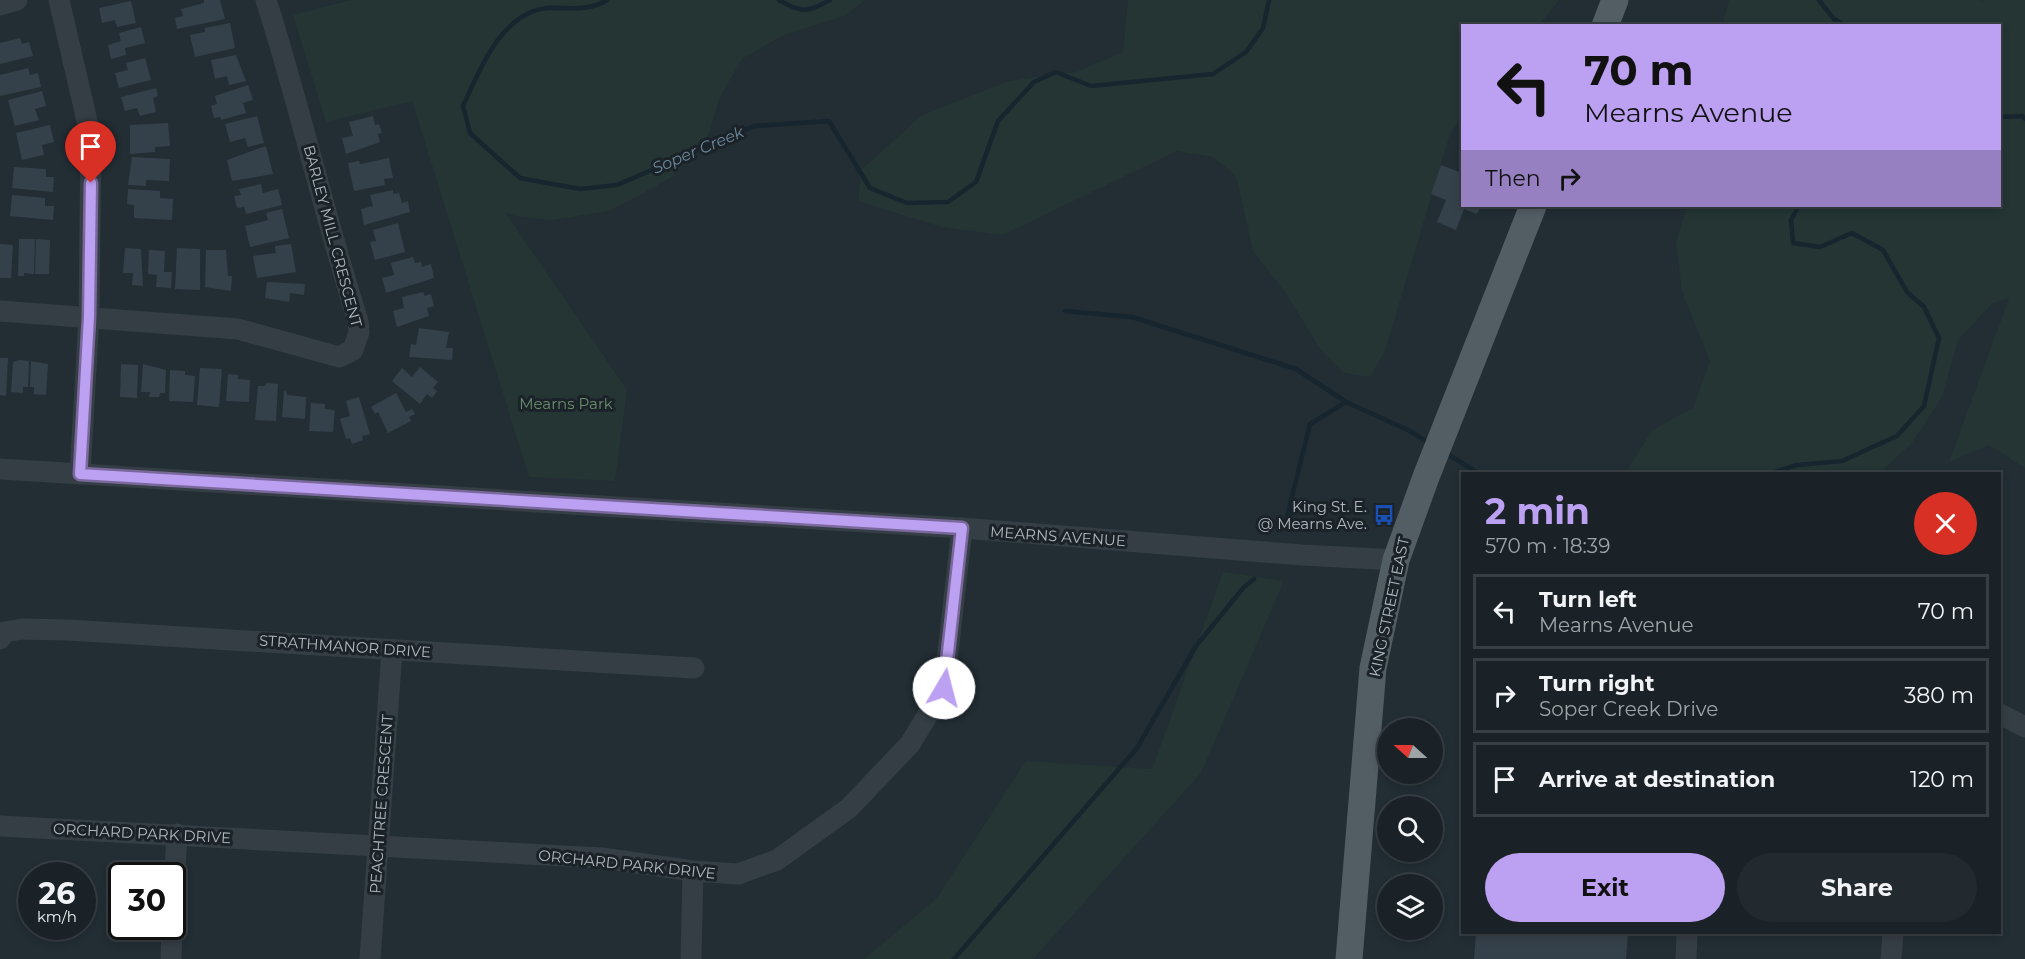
<!DOCTYPE html>
<meta charset="utf-8">
<style>
body{margin:0;font-family:Montserrat,sans-serif;background:#232a2f;color:#f1f3f6;height:100vh;display:flex;flex-direction:column;font-size:22px;white-space:nowrap}
*{box-sizing:border-box;margin:0}
p{font-size:20px;color:#9fa4a7}
.icon{flex:none;width:33px;height:33px;fill:none;stroke:currentColor;stroke-width:2;stroke-linecap:round;stroke-linejoin:round}
.map{position:relative;flex:1;overflow:hidden}
.side{position:absolute;left:1461px;top:472px;width:540px;height:462px;display:flex;flex-direction:column;background:#1a2227;border-radius:0px;box-shadow:0 3px 9px #0003,0 0 0 2px #383f44}
.side>*{flex:none}
.guide{position:absolute;left:1461px;top:24px;width:540px;height:183px;border-radius:0px;box-shadow:0 3px 9px #0003,0 0 0 2px #383f44;background:#bca0f2;color:#111;overflow:hidden}
.needle{width:39px;rotate:291deg}
.fabs{position:absolute;left:1377px;top:718px;display:grid;gap:12px}
.fabs a{display:grid;place-items:center;width:66px;height:66px;border-radius:50%;background:#1a2227;box-shadow:0 3px 9px #0003,0 0 0 2px #383f44;font-size:30px}
.speed{position:absolute;left:18px;top:862px;display:flex;gap:12px;font-size:30px;font-weight:700;text-align:center}
.speed>*{display:grid;place-content:center;width:78px;height:78px;border-radius:50%;background:#1a2227;box-shadow:0 3px 9px #0003,0 0 0 2px #383f44;line-height:1}
.speed small{font-size:15px;font-weight:400}
.speed .limit{border:3px solid #111;border-radius:9px;background:#fff;color:#111}
.pin{position:absolute;display:grid;place-items:center;width:51px;height:51px;color:#fff;margin:-62px -26px;border-radius:50% 50% 50% 0;rotate:-45deg;box-shadow:0 0 6px #0007}
.pin .icon{rotate:45deg}
.me{position:absolute;width:66px;margin:-33px;rotate:8deg;stroke-linejoin:round;filter:drop-shadow(0 0 4px #0008)}
.turn{display:flex;align-items:center;gap:21px;height:126px;padding:0 24px;font-size:27px}
.turn .icon{width:78px;height:78px;stroke-width:2.5}
.turn b{display:block;font-size:42px;line-height:51px}
.then{display:flex;align-items:center;height:57px;padding:0 24px;background:#0003;gap:12px;font-size:22px}
.round{display:grid;place-items:center;flex:none;width:63px;height:63px;border-radius:32px;background:#232a2f}
.summary{display:flex;align-items:center;justify-content:space-between;height:102px;padding:0 24px}
h1{font-size:36px;font-weight:700;line-height:45px;color:#bca0f2}
.button{display:flex;gap:12px;margin-top:auto;padding:12px 24px}
.button a{flex:1;height:69px;border-radius:36px;background:#bca0f2;color:#111;font-size:24px;font-weight:700;line-height:69px;text-align:center}
.button a+a{background:#232a2f;color:#f1f3f6}
ul{padding:0;list-style:none}
li{display:flex;align-items:center;gap:18px;height:75px;margin:0 12px 9px;padding:0 12px;border:3px solid #383f44;border-radius:0px}
li div{flex:1}
li b{display:block;font-size:22px}
li em{font-style:normal}
.map>svg:first-child{display:block}
</style>
<div class="map">
<svg width="2025" height="959" viewBox="0 0 2025 959">
<rect width="100%" height="100%" fill="#222d34"/>
<g fill="#243534">
<polygon points="351,0 865,0 844,16 784,35 742,59 720,97 705,146 669,179 610,211 552,220 515,216 505,212 627,390 615,481 529,477 412,101 326,122 293,15"/>
<polygon points="1128,0 1559,0 1539,25 1462,26 1462,117 1450,134 1385,351 1370,377 1344,373 1321,350 1287,295 1253,251 1236,176 1213,157 1177,151 1003,235 941,227 858,201 861,170 922,115 1009,81 1076,72 1123,52"/>
<polygon points="1729,0 1980,0 1983,2 1982,0 2025,0 2025,468 1989,445 1949,462 2009,298 1993,303 1958,340 1942,397 1912,443 1879,474 1625,474 1652,430 1693,408 1710,361 1682,292 1676,242 1687,206 2000,206 2000,26 1722,25"/>
<polygon points="1223,572 1284,581 1201,773 1033,959 864,959 936,899 1026,761 1152,769"/>
</g>
<g fill="none" stroke-linecap="round" stroke-linejoin="round">
<g stroke="#17252f" stroke-width="4.5">
<path d="M607,0c-19,12 -39,7 -59,8 -47,4 -68,62 -85,98l7,27 50,45 60,11 37,-4 137,-59 75,-5 41,67 37,15 41,-1 28,-20 22,-61 36,-39 22,-10 35,14 122,-12 33,-22 17,-24 6,-28"/>
<path d="M779,0c23,13 28,13 51,0"/>
<polyline points="1819,0 1834,19 1846,26"/>
<polyline points="2000,117 2022,116 2025,119"/>
<polyline points="1065,311 1132,317 1296,369 1346,402 1408,430 1429,443"/>
<polyline points="1446,453 1480,474"/>
<polyline points="1672,474 1719,474"/>
<polyline points="1768,474 1797,465 1842,461 1897,436 1924,406 1939,338 1924,307 1907,292 1883,250 1852,233 1820,247 1793,243 1791,220 1799,206"/>
<polyline points="1286,521 1310,424 1346,402"/>
<polyline points="954,959 1137,748 1196,646 1244,587 1254,579"/>
</g>
</g>
<g fill="#35414a">
<polygon points="204,0 220,0 225,19 177,29 175,18 183,16 181,9 204,3"/>
<polygon points="131,1 136,23 117,27 115,20 102,23 99,8"/>
<polygon points="230,23 235,48 195,57 190,35 205,32 205,28"/>
<polygon points="141,27 145,43 125,48 126,55 111,59 108,45 121,41 119,33"/>
<polygon points="20,38 22,44 29,42 33,56 0,64 0,43"/>
<polygon points="236,55 246,81 229,85 227,76 215,79 211,60"/>
<polygon points="145,58 151,80 119,88 115,73 128,70 126,63"/>
<polygon points="28,68 30,75 38,73 41,87 0,96 0,75"/>
<polygon points="248,85 253,100 243,103 246,113 221,120 220,117 214,118 211,106 217,104 215,96"/>
<polygon points="156,88 158,96 153,98 156,112 140,116 137,108 125,111 121,97"/>
<polygon points="42,91 46,106 35,109 39,120 15,126 8,100"/>
<polygon points="257,116 264,143 248,147 245,138 230,142 225,124"/>
<polygon points="373,116 375,125 379,124 382,133 378,134 380,142 346,154 342,138 353,136 349,122"/>
<polygon points="168,123 170,146 155,147 155,152 130,154 130,125"/>
<polygon points="50,125 54,142 42,145 44,155 22,160 16,133"/>
<polygon points="266,146 273,174 232,181 227,160"/>
<polygon points="132,157 170,159 169,181 146,180 146,186 128,185"/>
<polygon points="389,158 393,178 384,179 385,185 354,191 348,163 359,161 360,164"/>
<polygon points="1441,165 1462,173 1462,206 1481,206 1477,214 1464,209 1456,230 1437,222 1446,200 1431,194"/>
<polygon points="14,167 46,169 46,177 54,177 53,192 12,188"/>
<polygon points="261,184 263,193 278,189 282,205 246,214 244,207 237,208 234,196 241,195 239,189"/>
<polygon points="128,189 160,191 160,198 173,199 172,220 134,218 134,205 127,204"/>
<polygon points="393,190 393,194 399,193 402,203 408,201 410,212 364,225 361,209 373,206 370,195"/>
<polygon points="12,195 45,198 45,206 54,206 53,220 10,216"/>
<polygon points="282,209 289,238 250,247 245,226 268,220 266,213"/>
<polygon points="398,223 405,252 375,260 370,242 376,241 373,230"/>
<polygon points="19,239 35,239 34,274 24,273 24,276 18,276"/>
<polygon points="36,239 50,240 49,274 35,274"/>
<polygon points="0,244 13,245 11,278 0,278"/>
<polygon points="291,244 296,272 257,278 253,256 276,253 275,246"/>
<polygon points="125,248 141,249 143,286 132,285 133,273 123,273"/>
<polygon points="177,248 200,249 200,290 175,289"/>
<polygon points="149,250 165,251 164,272 172,272 171,288 156,287 157,275 148,274"/>
<polygon points="206,250 226,250 228,276 232,276 231,291 205,287"/>
<polygon points="413,257 415,263 421,262 422,267 431,264 434,278 386,293 382,278 394,275 391,263"/>
<polygon points="267,282 305,284 304,295 290,293 289,302 265,298"/>
<polygon points="423,292 425,296 431,294 434,306 427,308 429,316 397,327 393,311 404,308 402,297"/>
<polygon points="419,328 449,332 446,348 453,348 452,360 409,357 411,344 416,345"/>
<polygon points="0,358 8,358 6,396 0,395"/>
<polygon points="19,360 29,361 28,387 23,387 23,393 11,392 13,362"/>
<polygon points="31,361 48,364 46,395 34,394 34,387 30,387"/>
<polygon points="121,364 138,365 137,398 120,397"/>
<polygon points="143,364 166,370 165,393 160,393 159,397 149,397 150,392 141,392"/>
<polygon points="420,367 438,382 433,388 437,391 432,398 427,394 420,404 392,381 402,368 412,377"/>
<polygon points="200,368 222,369 219,407 197,405"/>
<polygon points="170,370 185,371 185,375 195,376 193,402 169,401"/>
<polygon points="228,374 238,375 238,379 250,380 249,402 226,401"/>
<polygon points="266,383 278,384 276,421 255,420 258,386 265,386"/>
<polygon points="284,391 287,392 287,395 306,397 305,419 282,417"/>
<polygon points="396,393 406,412 412,409 415,414 409,417 411,421 388,433 378,412 375,414 371,407"/>
<polygon points="359,397 370,434 362,436 363,440 352,444 350,438 346,439 340,419 350,416 346,401"/>
<polygon points="311,403 325,404 325,409 335,410 333,432 309,431"/>
<polygon points="1476,933 1628,933 1626,959 1474,959"/>
</g>
<g fill="none" stroke-linecap="round" stroke-linejoin="round">
<g stroke="#353e45" stroke-width="21">
<polyline points="59,0 91,138 89,317 80,474"/>
<polyline points="0,5 17,0"/>
<path d="M0,311l238,18 101,28 14,-7 6,-18 -1,-11c-34,-106 -58,-215 -92,-321"/>
<polyline points="0,469 962,528 1302,555 1396,560"/>
<polyline points="0,639 5,632 22,629 68,630 694,668"/>
<polyline points="2000,714 2025,727"/>
<polyline points="0,826 602,858 693,871 738,874 777,860 849,808 910,744 944,688 962,528"/>
<polyline points="172,923 177,834"/>
<polyline points="171,959 172,927"/>
<polyline points="370,959 392,650"/>
<polyline points="691,959 693,871"/>
<polyline points="1686,959 1687,933"/>
<polyline points="1891,959 1893,933"/>
</g>
<g stroke="#535d64" stroke-width="27">
<polyline points="1605,26 1615,0"/>
<polyline points="1349,959 1373,668 1396,560 1426,477 1533,206"/>
</g>
</g>
<g fill="none" stroke-linecap="round" stroke-linejoin="round">
<defs>
<polyline id="route" points="91,183 89,317 80,474 962,528 944,688"/>
</defs>
<use href="#route" stroke="#7a689d" stroke-width="15"/>
<use href="#route" stroke="#bca0f2" stroke-width="10"/>
</g>
<defs>
<symbol id="bus-bare" viewBox="-9 -9 18 18"><path d="M-5-6H5V4H4V6H2V4H-2V6H-4V4H-5ZM-3.5-4V0h7V-4ZM-3.5 1.2v1.5H-2V1.2ZM2 1.2v1.5H3.5V1.2Z" fill="#1a4fb4" stroke="#1b2329" stroke-width="2.5" paint-order="stroke"/></symbol>
</defs>
<g fill-rule="evenodd">
<use href="#bus-bare" x="1369" y="500" width="30" height="30"/>
</g>
<g text-anchor="middle" dominant-baseline="central" stroke-width="6" stroke-linejoin="round" paint-order="stroke">
<g font-size="15" fill="#b0b9c1" stroke="#1b2329">
<text transform="translate(333 236) rotate(75)">BARLEY MILL CRESCENT</text>
<text transform="translate(1058 536) rotate(4)">MEARNS AVENUE</text>
<text transform="translate(1389 607) rotate(-78)">KING STREET EAST</text>
<text transform="translate(345 646) rotate(4)">STRATHMANOR DRIVE</text>
<text transform="translate(381 804) rotate(-86)">PEACHTREE CRESCENT</text>
<text transform="translate(142 833) rotate(3)">ORCHARD PARK DRIVE</text>
<text transform="translate(627 864) rotate(6)">ORCHARD PARK DRIVE</text>
</g>
<g font-size="15" fill="#6a8e6c" stroke="#1b2329">
<text x="566" y="403">Mearns Park</text>
</g>
<g font-size="15" fill="#b0b9c1" stroke="#1b2329" text-anchor="end">
<text x="1367" y="506">King St. E.<tspan x="1367" dy="17">@ Mearns Ave.</tspan></text>
</g>
<g font-size="16" font-style="italic" fill="#6d899c" stroke="#1b2329">
<text transform="translate(698 150) rotate(-23)">Soper Creek</text>
</g>
</g>
</svg>
<div class="fabs">
<a><svg class="needle" viewBox="-14 -14 28 28"><path d="M0-13l5 13h-10z" fill="#e53935"/><path d="M0 13l5-13h-10z" fill="#9fa4a7"/></svg></a>
<a><svg class="icon" aria-label="search" viewBox="0 0 24 24"><circle cx="10" cy="10" r="6"/><path d="M15 15l6 6"/></svg></a>
<a><svg class="icon" aria-label="layers" viewBox="0 0 24 24"><path d="M12 4l9 5-9 5-9-5zM3 14l9 5 9-5"/></svg></a>
</div>
<div class="speed"><div>26<small>km/h</small></div><div class="limit">30</div></div>
<div class="pin" style="left:91px;top:183px;background:#d93025"><svg class="icon" aria-label="arrive" viewBox="0 0 24 24"><path d="M6 21V4h12l-3 4 3 4H6"/></svg></div>
<svg class="me" style="left:944px;top:688px" viewBox="-20 -20 40 40"><circle r="19" fill="#fff"/><path d="M0-13L10 11 0 6-10 11z" fill="#bca0f2"/></svg>
<div class="guide">
<div class="turn"><svg class="icon" aria-label="left" viewBox="0 0 24 24"><path d="M17 20v-9H6M10 6l-5 5 5 5"/></svg><div><b>70 m</b>Mearns Avenue</div></div>
<div class="then">Then<svg class="icon" aria-label="right" viewBox="0 0 24 24"><path d="M7 20v-9h11M14 6l5 5-5 5"/></svg></div>
</div>
<section class="side">
<div class="summary"><div><h1>2 min</h1><p>570 m · 18:39</p></div><a class="round" style="background:#d93025;color:#fff"><svg class="icon" aria-label="close" viewBox="0 0 24 24"><path d="M6 6l12 12M18 6L6 18"/></svg></a></div>
<ul>
<li><svg class="icon" aria-label="left" viewBox="0 0 24 24"><path d="M17 20v-9H6M10 6l-5 5 5 5"/></svg><div><b>Turn left</b><p>Mearns Avenue</p></div><em>70 m</em></li>
<li><svg class="icon" aria-label="right" viewBox="0 0 24 24"><path d="M7 20v-9h11M14 6l5 5-5 5"/></svg><div><b>Turn right</b><p>Soper Creek Drive</p></div><em>380 m</em></li>
<li><svg class="icon" aria-label="arrive" viewBox="0 0 24 24"><path d="M6 21V4h12l-3 4 3 4H6"/></svg><div><b>Arrive at destination</b></div><em>120 m</em></li>
</ul>
<div class="button"><a>Exit</a><a>Share</a></div>
</section>
</div>
